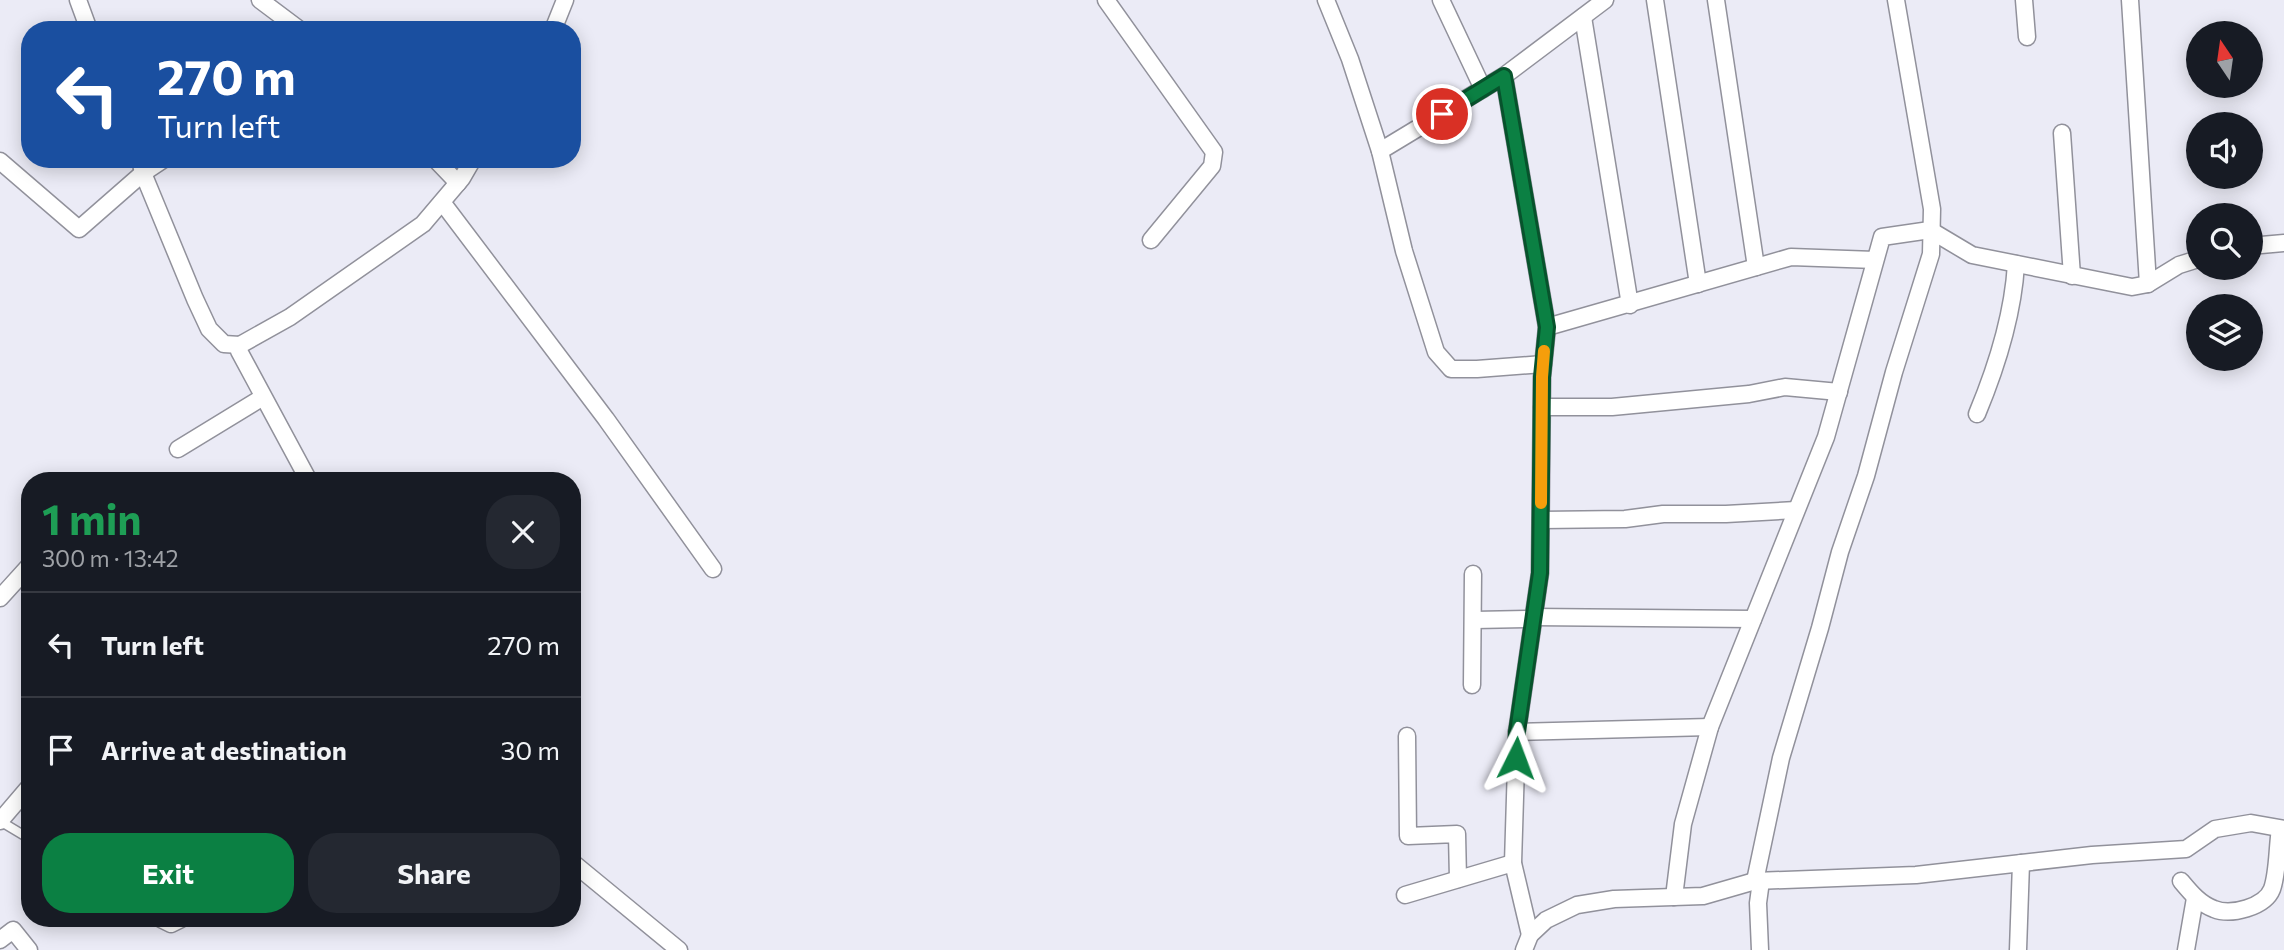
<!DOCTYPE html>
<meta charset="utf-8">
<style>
body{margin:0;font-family:Commissioner,sans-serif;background:#242831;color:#f1f3f6;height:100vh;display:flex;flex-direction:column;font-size:26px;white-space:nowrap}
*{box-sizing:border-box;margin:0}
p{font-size:23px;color:#9ea1a6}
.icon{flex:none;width:38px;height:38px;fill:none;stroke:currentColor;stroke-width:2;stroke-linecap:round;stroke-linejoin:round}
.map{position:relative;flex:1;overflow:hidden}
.drawer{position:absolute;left:21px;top:472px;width:560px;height:455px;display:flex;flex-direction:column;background:#171b24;border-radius:28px;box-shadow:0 4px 18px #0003}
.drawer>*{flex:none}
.banner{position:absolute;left:21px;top:21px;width:560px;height:147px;border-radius:28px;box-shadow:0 4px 18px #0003;background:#1a4fa0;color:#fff;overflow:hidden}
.needle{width:46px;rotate:347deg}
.controls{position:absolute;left:2186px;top:21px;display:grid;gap:14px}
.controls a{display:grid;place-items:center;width:77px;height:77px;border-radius:50%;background:#171b24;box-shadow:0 4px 18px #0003;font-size:35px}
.pin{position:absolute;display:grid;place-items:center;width:60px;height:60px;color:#fff;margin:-30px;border:4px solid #fff;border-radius:50%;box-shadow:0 2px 7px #0007}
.me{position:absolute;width:77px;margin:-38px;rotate:3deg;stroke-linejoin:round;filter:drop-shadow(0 0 5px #0008)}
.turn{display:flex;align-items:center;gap:24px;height:147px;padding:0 21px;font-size:32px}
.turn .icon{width:91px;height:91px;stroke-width:2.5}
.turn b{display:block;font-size:49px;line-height:60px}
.round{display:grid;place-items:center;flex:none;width:74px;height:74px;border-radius:28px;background:#242831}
.summary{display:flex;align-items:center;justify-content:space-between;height:119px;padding:0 21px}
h1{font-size:42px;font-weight:700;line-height:52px;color:#1e9e55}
.action{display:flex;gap:14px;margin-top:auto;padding:14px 21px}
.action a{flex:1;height:80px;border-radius:28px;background:#0b8043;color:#fff;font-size:28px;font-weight:700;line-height:80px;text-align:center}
.action a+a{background:#242831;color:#f1f3f6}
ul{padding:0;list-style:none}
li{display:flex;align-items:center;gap:21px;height:105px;padding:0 21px;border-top:2px solid #363941}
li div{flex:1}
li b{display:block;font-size:26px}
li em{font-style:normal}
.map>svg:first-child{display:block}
</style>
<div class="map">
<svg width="2284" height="950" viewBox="0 0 2284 950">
<rect width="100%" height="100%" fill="#ebebf6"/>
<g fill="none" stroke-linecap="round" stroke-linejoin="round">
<defs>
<polyline id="service" points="0,821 30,839"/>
<g id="minor">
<polyline points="78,0 89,30"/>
<polyline points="260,0 300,30"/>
<polyline points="1106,0 1214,152 1212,166 1151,240"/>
<polyline points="1326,0 1350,59 1380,151 1404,251 1436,352 1451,369 1477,369 1543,364"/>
<polyline points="1441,0 1483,89"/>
<polyline points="1655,0 1698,284"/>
<polyline points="1716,0 1756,267"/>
<polyline points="2024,0 2027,37"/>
<polyline points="2130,0 2148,284"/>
<polyline points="1583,17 1630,305"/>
<polyline points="553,30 565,0"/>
<polyline points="1504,76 1547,327 1542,377 1540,573 1517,732 1513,863 1530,935"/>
<polyline points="2062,133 2072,276"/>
<polyline points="1380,151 1504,76 1605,0"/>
<polyline points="140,159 143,173 195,299 209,329 224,344 240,345"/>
<polyline points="435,159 458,183"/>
<polyline points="0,161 79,229 143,173 164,159"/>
<polyline points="442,202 606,419 713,569"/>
<polyline points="2250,246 2284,243"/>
<polyline points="1547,327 1791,257 1875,260"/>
<polyline points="1542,407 1612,407 1749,394 1785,387 1839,392"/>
<path d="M1977,414c20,-48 36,-98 39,-150"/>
<polyline points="178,449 263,397"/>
<polyline points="309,481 239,351 240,345 290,317 423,224 462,178 473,159"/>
<polyline points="1541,520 1625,519 1663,514 1726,514 1796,510"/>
<polyline points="0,598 30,565"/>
<polyline points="1532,617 1753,619"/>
<polyline points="1474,620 1532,619"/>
<polyline points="1472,685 1473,574"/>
<polyline points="1517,732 1710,727"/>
<polyline points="1407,736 1408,836 1457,834 1458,879"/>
<polyline points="0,821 30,786"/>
<polyline points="572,862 679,950"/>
<polyline points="1755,881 1781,758 1820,628 1840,552 1866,476 1894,372 1931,254 1932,209 1896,0"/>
<path d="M2181,881c10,12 19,23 33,28 17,7 51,-2 58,-20 6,-17 5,-41 8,-60"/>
<polyline points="1405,895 1513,863"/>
<polyline points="1674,897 1683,824 1710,727 1826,437 1882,237 1930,230 1972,255 2132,287 2148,284 2179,265 2198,259"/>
<polyline points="161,919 171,924 181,919"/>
<polyline points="0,940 13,930 29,950"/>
<polyline points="1524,950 1530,935 1546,920 1577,905 1614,899 1703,896 1755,881 1916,875 2092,855 2186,849 2215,829 2251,823 2284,829"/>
<polyline points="1760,950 1758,903 1761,881"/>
<polyline points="2018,950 2021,863"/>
<polyline points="2186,950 2195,898"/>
</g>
</defs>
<use href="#service" stroke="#91919b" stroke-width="11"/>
<use href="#minor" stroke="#91919b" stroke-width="19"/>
<use href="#service" stroke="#fff" stroke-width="8"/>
<use href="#minor" stroke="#fff" stroke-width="16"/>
</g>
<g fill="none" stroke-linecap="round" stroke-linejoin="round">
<defs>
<polyline id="route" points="1442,114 1504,76 1547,327 1542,377 1540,573 1517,732 1516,758"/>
</defs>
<use href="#route" stroke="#07532c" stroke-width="18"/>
<use href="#route" stroke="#0b8043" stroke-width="12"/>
<polyline stroke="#f59e0b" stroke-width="12" points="1541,503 1542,377 1544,351"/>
</g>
</svg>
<div class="controls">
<a><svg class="needle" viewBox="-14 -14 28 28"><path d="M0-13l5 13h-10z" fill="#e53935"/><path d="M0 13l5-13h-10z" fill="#9ea1a6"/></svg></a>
<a><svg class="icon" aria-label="sound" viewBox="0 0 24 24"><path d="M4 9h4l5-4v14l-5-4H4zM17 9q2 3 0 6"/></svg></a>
<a><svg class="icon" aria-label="search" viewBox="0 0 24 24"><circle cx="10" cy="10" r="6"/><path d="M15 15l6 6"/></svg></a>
<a><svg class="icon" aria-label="layers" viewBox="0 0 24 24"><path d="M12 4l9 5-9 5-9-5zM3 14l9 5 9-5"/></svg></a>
</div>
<div class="pin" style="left:1442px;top:114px;background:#d93025"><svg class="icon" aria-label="arrive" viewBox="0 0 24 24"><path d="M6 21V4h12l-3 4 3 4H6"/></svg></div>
<svg class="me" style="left:1516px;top:758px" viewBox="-20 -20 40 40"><path d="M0-17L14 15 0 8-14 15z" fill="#0b8043" stroke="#fff" stroke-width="4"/></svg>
<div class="banner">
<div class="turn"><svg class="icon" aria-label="left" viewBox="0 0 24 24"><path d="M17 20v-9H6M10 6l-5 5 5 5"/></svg><div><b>270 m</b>Turn left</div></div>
</div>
<section class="drawer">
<div class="summary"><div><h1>1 min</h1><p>300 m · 13:42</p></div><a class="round"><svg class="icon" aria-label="close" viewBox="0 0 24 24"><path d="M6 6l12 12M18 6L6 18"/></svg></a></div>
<ul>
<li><svg class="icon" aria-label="left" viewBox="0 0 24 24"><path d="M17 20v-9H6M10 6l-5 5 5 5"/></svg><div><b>Turn left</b></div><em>270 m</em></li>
<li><svg class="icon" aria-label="arrive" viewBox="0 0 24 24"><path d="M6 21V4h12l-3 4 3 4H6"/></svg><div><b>Arrive at destination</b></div><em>30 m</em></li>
</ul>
<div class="action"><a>Exit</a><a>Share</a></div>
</section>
</div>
